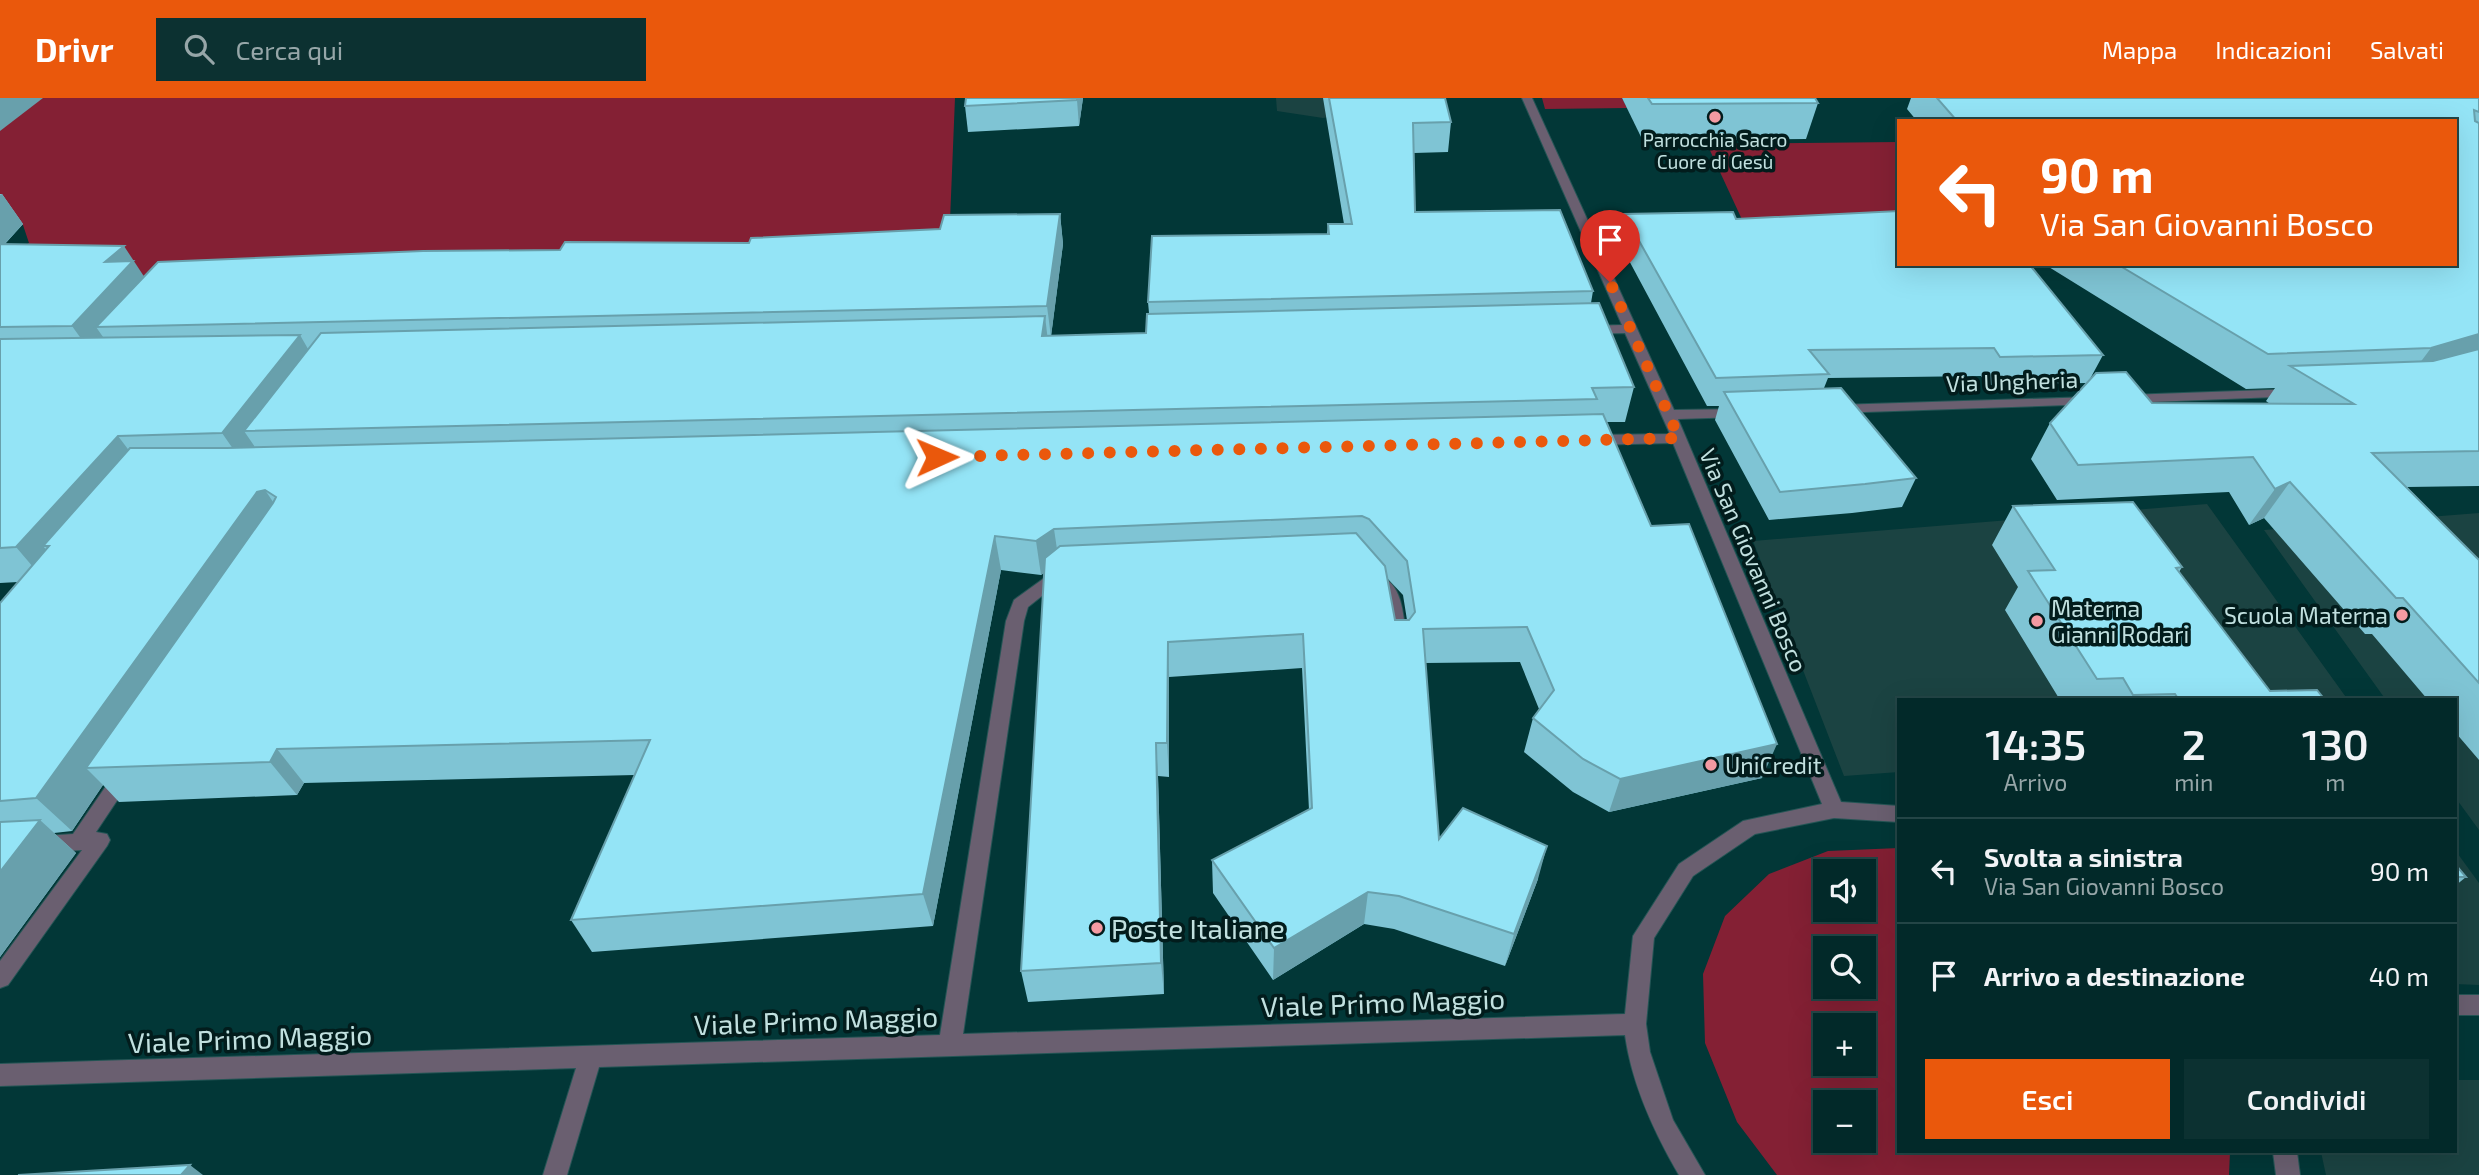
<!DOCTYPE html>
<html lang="it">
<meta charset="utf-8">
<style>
body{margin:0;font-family:"Exo 2",sans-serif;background:#0c3131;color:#f1f3f6;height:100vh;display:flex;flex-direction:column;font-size:26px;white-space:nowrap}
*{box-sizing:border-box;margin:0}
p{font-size:23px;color:#96a6a8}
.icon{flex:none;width:38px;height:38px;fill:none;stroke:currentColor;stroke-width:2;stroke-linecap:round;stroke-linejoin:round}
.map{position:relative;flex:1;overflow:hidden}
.drawer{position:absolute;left:1897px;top:600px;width:560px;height:455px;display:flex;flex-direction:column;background:#022929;border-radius:0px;box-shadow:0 7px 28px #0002,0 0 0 2px #234546}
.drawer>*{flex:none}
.banner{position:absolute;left:1897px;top:21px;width:560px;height:147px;border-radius:0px;box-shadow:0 7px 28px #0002,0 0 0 2px #234546;background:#ea580c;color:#fff;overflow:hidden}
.buttons{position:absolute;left:1813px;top:761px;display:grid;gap:14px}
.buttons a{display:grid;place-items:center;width:63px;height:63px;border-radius:0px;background:#022929;box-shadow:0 7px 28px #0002,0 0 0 2px #234546;font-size:35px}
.pin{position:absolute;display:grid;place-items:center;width:60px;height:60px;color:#fff;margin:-72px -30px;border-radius:50% 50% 50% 0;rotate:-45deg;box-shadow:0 0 7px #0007}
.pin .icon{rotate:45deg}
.me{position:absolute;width:77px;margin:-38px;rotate:89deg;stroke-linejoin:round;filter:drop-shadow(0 0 5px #0008)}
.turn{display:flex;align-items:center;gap:24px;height:147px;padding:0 28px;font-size:32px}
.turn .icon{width:91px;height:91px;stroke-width:2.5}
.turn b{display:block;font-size:49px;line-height:60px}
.eta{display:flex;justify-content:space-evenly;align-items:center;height:119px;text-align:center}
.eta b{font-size:42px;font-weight:600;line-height:49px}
.cta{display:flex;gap:14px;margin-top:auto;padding:14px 28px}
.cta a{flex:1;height:80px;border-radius:0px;background:#ea580c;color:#fff;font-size:28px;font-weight:600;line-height:80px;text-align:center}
.cta a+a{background:#0c3131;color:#f1f3f6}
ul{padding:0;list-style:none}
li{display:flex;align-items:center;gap:21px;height:105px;padding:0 28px;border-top:2px solid #234546}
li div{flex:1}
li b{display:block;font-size:26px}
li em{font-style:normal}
header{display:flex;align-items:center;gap:42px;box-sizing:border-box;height:98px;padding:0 35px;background:#ea580c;color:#fff}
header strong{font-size:33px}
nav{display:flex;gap:38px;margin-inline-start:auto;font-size:24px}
.search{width:490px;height:63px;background:#0c3131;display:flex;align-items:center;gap:18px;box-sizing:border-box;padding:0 24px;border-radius:0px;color:#96a6a8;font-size:26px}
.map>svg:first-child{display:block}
</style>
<header>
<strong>Drivr</strong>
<div class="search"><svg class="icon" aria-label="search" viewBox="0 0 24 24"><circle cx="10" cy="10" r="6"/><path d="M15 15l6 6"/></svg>Cerca qui</div>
<nav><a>Mappa</a><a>Indicazioni</a><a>Salvati</a></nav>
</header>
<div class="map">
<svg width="2479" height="1077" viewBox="0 0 2479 1077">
<rect width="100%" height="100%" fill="#023737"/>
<g fill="#1b4342">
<polygon points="1276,0 1446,0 1323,20 1277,13"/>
<polygon points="2207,406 2348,602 1899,602 1899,674 1844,678 1753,443"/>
<polygon points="2479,415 2479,732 2455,699 2455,602 2386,602 2264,432"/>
<polygon points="2455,752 2479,785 2479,887 2455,886"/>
<polygon points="2455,982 2479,982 2479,1077 2326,1077 2321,1054 2455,1054"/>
</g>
<g fill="#842034" fill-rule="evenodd">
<polygon points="0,0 955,0 949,147 243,191 0,162 29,145 23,127 0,128"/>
<polygon points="1542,0 1622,0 1627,10 1545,11"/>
<polygon points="1899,44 1899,128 1745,128 1707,46"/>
<path d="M1899,750v304h331l-1,23h-452l-40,-53 -32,-79 -2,-69 22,-58 44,-42 59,-23zM1825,774h39v38h-39zM1825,850h39v39h-39zM1825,928h39v38h-39zM1825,1004h39v39h-39z"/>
</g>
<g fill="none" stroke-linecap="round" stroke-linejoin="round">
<defs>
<polygon id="service" points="124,669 131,672 134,677 96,734 107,736 110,742 107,748 8,887 0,890 0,863 82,752 0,757 0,741 73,736 117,672"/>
<g id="minor">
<path d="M1522,0h10l142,312 65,-1 7,4 -7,4 -61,2 163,383 58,4v16l-65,-4 -79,16 -62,42 -39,62 -8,86 4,28 23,68 32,55h-26c-25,-43 -47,-90 -54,-140l-1026,32 -32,108h-24l33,-107 -576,18v-22l940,-29 66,-414 8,-21 47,-34 8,6 -2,4 -39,31 -4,14 -61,413 662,-20 8,-78 46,-72 64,-43 79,-17 -149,-361 -83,2 -8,-5 8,-5 80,-1 -45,-101 -39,1 -7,-4 7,-4 36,-1z"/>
<polygon points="2295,291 2300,292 2302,295 2300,298 2127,305 2120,301 2127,297"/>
<polygon points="2092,299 2097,300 2099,303 2097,306 1836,315 1829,311 1836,307"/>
<path d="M1376,476c27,8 27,40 30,62l-3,4h-12l-3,-4 -4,-37 -16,-19z"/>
<rect x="2455" y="897" width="24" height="20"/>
<polygon points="2273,1054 2297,1054 2300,1077 2276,1077"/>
</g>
</defs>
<use href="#service" stroke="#245555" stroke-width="2"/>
<use href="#minor" stroke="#245555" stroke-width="2"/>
<use href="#service" fill="#6a5f70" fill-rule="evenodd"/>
<use href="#minor" fill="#6a5f70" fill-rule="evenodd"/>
</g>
<g fill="#7fc4d4" fill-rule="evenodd">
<polygon points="966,0 1083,0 1079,28 968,34 965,8"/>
<path d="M1323,0h122l6,24 -3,30 -34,1 1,59 178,79 -2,12 43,84 -9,35h-19l156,356 -153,34 -36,-20 -49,-40 9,-34 6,-9 -19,-47 -95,1 14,176 99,40 -33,87 -111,-37 -30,-5 -91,56 -60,-87 -1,-33 97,-50 -7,-142 -133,9v100l-11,-1 6,218 -136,8 -7,-31 23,-398 -3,2 -40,-5 -68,356 -341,26 -21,-32 64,-145 -331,8 -7,12 -178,7 -16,-17 -31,46 -18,2 22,20 -76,104v-354l18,-21 -18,1v-389h2l21,30 -18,20 139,32 416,-26 189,-7 191,-14 120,-15 3,30 -12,92 95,-3 3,-20 -1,-11 179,-68 1,-10h16zM1387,480l16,17 4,25h-12z"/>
<polygon points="1622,0 1815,0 1818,5 1806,41 1643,43"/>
<polygon points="1911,0 2479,0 2479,388 2407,389 2479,462 2479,662 2455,634 2455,602 2428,602 2372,536 2365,536 2264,420 2249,427 2229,394 2057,402 2031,361 2050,325 2086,285 1987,287 1981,278 1828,280 1824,290 1916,380 1902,409 1852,415 1769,422 1715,322 1719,308 1707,308 1618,142 1624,116 1736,121 2103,257 2090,281 2152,305 2270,306 2266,303 2275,290 2246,291 2044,166 2455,166 2455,23 1917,23 1907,11"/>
<polygon points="2013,408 2182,469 2179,474 2270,593 2325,602 2060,602 2005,512 2018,489 1992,447"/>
<polygon points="2455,766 2466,779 2455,788"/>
</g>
<g fill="#68a0ac">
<polygon points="0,0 43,0 0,33"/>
<polygon points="1077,0 1083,0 1079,28 1077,2"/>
<polygon points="2,96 23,126 0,151 0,97"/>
<polygon points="1060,116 1063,146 1051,239 1047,208"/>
<polygon points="124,148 145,180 96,229 108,246 95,260 72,228 105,164"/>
<polygon points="1045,218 1049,252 1042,238"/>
<polygon points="2479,236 2479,263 2405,285 2431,250"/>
<polygon points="300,237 319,270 244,333 257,352 245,368 222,335"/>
<polygon points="118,338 143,371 49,448 43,448 59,467 45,483 16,449"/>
<polygon points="2290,384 2264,420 2249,427 2275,391"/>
<polygon points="265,392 288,426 86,670 103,687 72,733 36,700 257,394"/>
<polygon points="1054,431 1059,465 1041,477 1036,443"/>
<polygon points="995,438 1001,472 933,828 923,796"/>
<polygon points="1168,544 1169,579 1169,679 1167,645"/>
<polygon points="1156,645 1158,678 1164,896 1161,865"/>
<polygon points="1777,646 1762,680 1609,714 1620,681"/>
<polygon points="277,651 304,685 297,697 270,664"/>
<polygon points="40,722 76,755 0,859 0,774"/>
<polygon points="1547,748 1538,781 1505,868 1514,836"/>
<polygon points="1368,794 1364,826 1273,882 1274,850"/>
<polygon points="190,1067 203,1077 181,1077"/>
</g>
<g fill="#94e4f6" stroke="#68a0ac" stroke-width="2">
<polygon points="966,0 1077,0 1077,2 965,8"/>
<polygon points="1329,0 1445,0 1451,24 1413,25 1415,114 1560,112 1593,193 1148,204 1152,138 1329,136 1328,126 1352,126"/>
<polygon points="1648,0 1815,0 1818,5 1652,6"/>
<polygon points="1937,0 2479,0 2479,14 2474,12 2475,23 2479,25 2479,236 2431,250 2268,256 2117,166 2455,166 2455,23 1957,23"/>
<polygon points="1899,113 1899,166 2029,166 2103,257 2000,259 1994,250 1809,252 1829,276 1716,280 1624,116 1733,114 1736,121"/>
<polygon points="1060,116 1047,208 96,229 158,164 423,153 560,152 565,144 749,145 751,140 940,131 944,117"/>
<polygon points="0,146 124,148 105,164 133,163 72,228 0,229"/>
<polygon points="1599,205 1634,289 1592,290 1597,301 244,333 321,235 1045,218 1042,238 1146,235 1147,216"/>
<polygon points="300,237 222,335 118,338 16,449 0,450 0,241"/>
<polygon points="2479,251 2479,353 2372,355 2479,462 2479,585 2403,500 2396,500 2290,384 2275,391 2253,359 2078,367 2050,325 2096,275 2126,274 2152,305 2354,306 2290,268 2433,263"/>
<polygon points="1841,290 1916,380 1865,386 1780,394 1724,294"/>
<polygon points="1603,316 1651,428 1689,426 1777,646 1620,681 1583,661 1533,620 1554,592 1527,529 1423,531 1439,741 1463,710 1547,748 1514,836 1399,798 1368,794 1274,850 1212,762 1312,710 1303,536 1168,544 1167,645 1156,645 1161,865 1021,873 1045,460 1060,448 1356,435 1385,468 1395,522 1409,522 1415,514 1407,463 1369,421 1362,418 1054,431 1036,443 995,438 923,796 571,822 650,642 277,651 270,664 86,670 273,405 276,399 265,392 257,394 36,700 0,703 0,505 49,448 43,448 130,350 227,350"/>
<polygon points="2133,404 2182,469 2176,470 2270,593 2317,592 2325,602 2179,602 2175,596 2133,597 2123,580 2097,581 2028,473 2055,472 2013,408"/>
<polygon points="40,722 0,774 0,724"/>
<polygon points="2455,766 2466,779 2455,779"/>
<polygon points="190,1067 181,1077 18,1077"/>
</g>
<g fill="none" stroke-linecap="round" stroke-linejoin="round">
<polyline stroke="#ea580c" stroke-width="12" stroke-dasharray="0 21.6" points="937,359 1679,340 1610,184"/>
</g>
<g fill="#f49aa2" stroke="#021c1c" stroke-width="2.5">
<circle cx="1715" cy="19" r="7"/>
<circle cx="2402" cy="517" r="7"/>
<circle cx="2037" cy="523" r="7"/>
<circle cx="1711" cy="667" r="7"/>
<circle cx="1097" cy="830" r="7"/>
</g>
<g text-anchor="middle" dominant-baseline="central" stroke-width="7" stroke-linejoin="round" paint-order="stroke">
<g font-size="19" fill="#c1e0df" stroke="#021c1c">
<text x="1715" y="41">Parrocchia Sacro<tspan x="1715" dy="22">Cuore di Gesù</tspan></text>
</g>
<g font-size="23" fill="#c1e0df" stroke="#021c1c">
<text transform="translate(2012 283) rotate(-2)">Via Ungheria</text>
<text transform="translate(1754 462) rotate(67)">Via San Giovanni Bosco</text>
</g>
<g font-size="23" fill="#c1e0df" stroke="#021c1c" text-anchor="start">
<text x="2051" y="510">Materna<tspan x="2051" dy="26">Gianni Rodari</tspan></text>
<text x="2388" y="517" text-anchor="end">Scuola Materna</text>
<text x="1725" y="667">UniCredit</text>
</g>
<g font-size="28" fill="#c1e0df" stroke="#021c1c" text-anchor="start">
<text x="1111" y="830">Poste Italiane</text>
</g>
<g font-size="28" fill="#c1e0df" stroke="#021c1c">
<text transform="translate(1383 904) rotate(-2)">Viale Primo Maggio</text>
<text transform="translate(816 922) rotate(-2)">Viale Primo Maggio</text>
<text transform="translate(250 940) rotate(-2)">Viale Primo Maggio</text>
</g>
</g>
</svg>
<div class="buttons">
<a><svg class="icon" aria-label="sound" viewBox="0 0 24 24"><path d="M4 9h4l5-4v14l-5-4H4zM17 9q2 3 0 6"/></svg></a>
<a><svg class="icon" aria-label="search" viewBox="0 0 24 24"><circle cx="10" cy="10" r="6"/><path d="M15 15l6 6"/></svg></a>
<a>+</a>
<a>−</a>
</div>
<div class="pin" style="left:1610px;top:184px;background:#d93025"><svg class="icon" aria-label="arrive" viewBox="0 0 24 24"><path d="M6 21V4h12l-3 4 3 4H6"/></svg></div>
<svg class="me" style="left:937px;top:359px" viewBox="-20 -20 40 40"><path d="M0-17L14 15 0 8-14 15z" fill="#ea580c" stroke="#fff" stroke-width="4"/></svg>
<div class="banner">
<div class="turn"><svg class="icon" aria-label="left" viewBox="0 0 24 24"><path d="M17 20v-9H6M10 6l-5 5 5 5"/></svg><div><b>90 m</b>Via San Giovanni Bosco</div></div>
</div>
<section class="drawer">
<div class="eta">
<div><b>14:35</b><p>Arrivo</p></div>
<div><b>2</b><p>min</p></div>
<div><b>130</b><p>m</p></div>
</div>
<ul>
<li><svg class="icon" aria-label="left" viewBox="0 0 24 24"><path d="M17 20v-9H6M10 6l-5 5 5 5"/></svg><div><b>Svolta a sinistra</b><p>Via San Giovanni Bosco</p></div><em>90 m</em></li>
<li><svg class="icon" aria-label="arrive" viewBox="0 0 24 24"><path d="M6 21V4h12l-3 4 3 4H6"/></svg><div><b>Arrivo a destinazione</b></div><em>40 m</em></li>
</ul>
<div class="cta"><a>Esci</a><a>Condividi</a></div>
</section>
</div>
